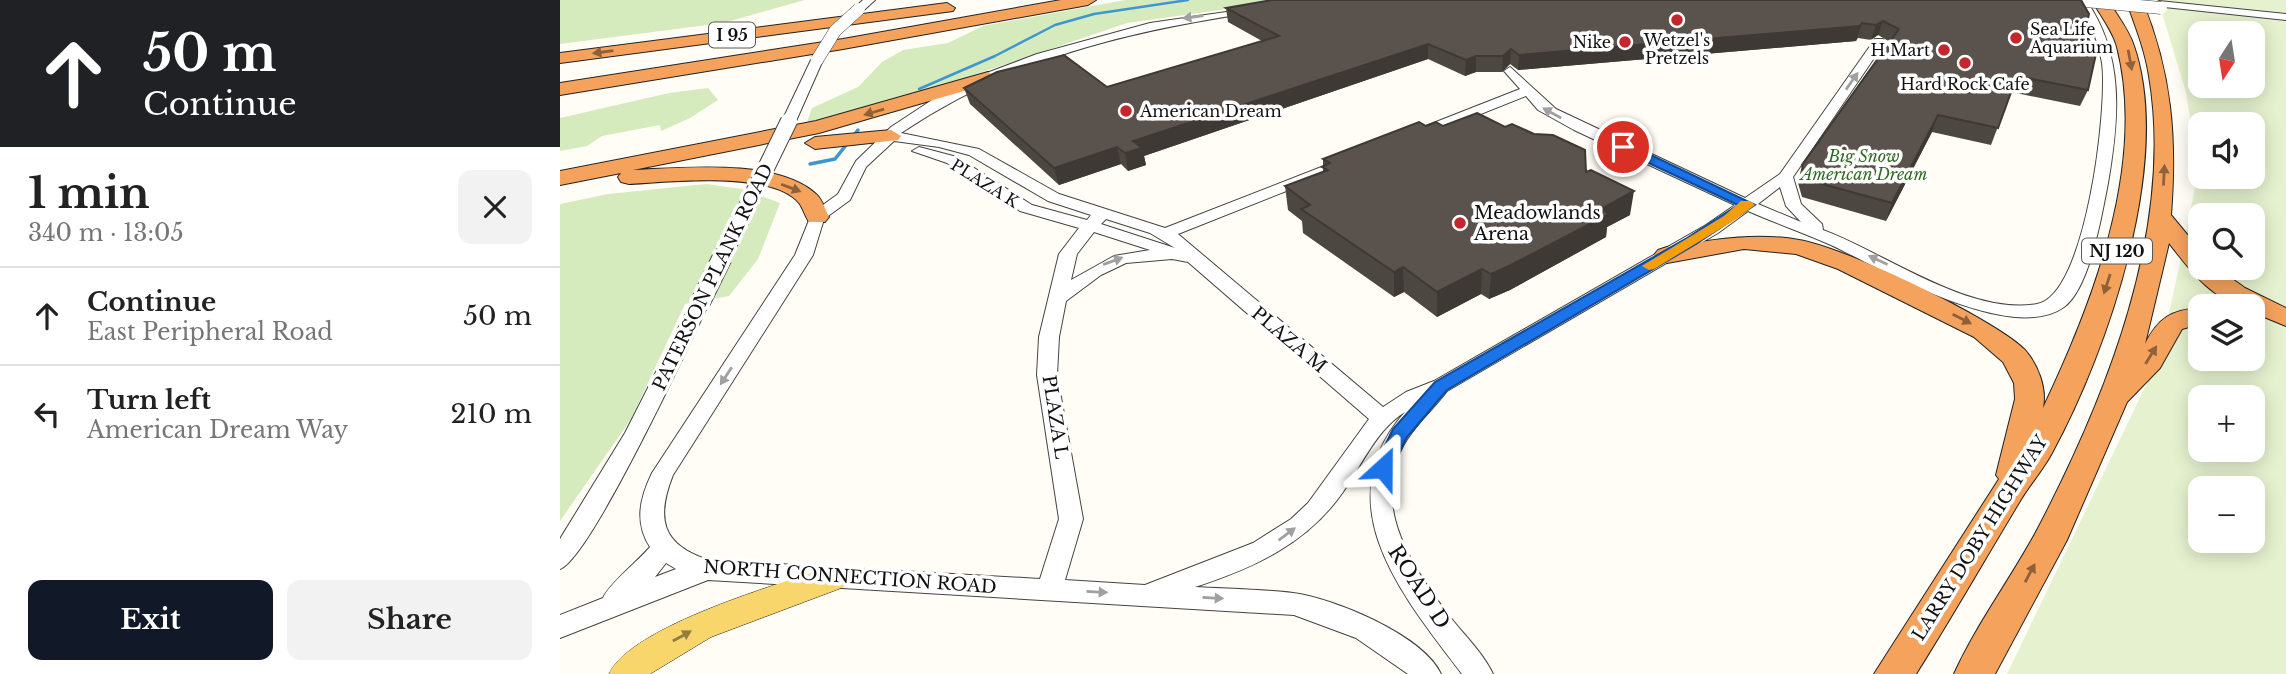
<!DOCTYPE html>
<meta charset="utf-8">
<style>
body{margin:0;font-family:"Libre Baskerville",serif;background:#f2f2f2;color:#222;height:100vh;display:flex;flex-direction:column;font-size:26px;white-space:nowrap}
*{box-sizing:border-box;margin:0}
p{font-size:23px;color:#767676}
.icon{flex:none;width:38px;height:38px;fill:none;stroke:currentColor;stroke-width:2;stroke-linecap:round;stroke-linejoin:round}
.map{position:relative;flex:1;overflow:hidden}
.side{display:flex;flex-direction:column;background:#fff;width:560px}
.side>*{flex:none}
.top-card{background:#202124;color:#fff;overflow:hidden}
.needle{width:46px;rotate:192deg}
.fabs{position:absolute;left:1628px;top:21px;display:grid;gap:14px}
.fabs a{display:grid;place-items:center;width:77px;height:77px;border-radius:14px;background:#fff;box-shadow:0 4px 18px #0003;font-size:35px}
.pin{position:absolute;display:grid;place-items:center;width:60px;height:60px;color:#fff;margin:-30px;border:4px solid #fff;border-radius:50%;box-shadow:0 2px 7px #0007}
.me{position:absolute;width:77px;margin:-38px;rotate:24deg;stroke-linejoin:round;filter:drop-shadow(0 0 5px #0008)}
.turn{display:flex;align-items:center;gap:24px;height:147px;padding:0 28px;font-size:32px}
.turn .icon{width:91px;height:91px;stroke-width:2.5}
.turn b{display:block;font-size:49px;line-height:60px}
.round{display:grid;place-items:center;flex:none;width:74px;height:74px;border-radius:14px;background:#f2f2f2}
.headline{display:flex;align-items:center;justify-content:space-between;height:119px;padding:0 28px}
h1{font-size:42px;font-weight:700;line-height:52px}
.button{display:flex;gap:14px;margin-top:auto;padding:14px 28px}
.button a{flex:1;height:80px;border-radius:14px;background:#111827;color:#fff;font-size:28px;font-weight:700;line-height:80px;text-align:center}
.button a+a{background:#f2f2f2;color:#222}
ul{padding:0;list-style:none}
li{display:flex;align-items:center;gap:21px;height:98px;padding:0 28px;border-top:2px solid #e0e0e0}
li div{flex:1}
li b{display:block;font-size:26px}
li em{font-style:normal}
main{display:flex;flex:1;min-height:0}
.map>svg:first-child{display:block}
</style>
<main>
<section class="side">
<div class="top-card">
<div class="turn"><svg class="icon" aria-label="ahead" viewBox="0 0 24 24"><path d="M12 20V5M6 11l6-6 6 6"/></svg><div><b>50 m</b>Continue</div></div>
</div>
<div class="headline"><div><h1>1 min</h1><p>340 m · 13:05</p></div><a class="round"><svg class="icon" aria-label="close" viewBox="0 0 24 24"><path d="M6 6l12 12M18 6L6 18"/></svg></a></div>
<ul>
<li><svg class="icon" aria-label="ahead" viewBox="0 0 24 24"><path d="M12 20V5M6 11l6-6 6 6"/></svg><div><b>Continue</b><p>East Peripheral Road</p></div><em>50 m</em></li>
<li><svg class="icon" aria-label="left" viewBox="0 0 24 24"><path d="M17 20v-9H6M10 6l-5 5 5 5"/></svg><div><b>Turn left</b><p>American Dream Way</p></div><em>210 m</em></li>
</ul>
<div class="button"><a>Exit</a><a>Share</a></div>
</section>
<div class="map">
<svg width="1726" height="674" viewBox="0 0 1726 674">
<rect width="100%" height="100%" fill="#fffdf5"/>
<g fill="#d5ebbd">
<polygon points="0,0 245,0 163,23 0,44"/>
<polygon points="565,0 732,0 567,23 390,83 246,125 252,108 298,87 322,62 343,50 388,43 423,26"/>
<polygon points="148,88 158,100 130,118 101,131 100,125 42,136 27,146 0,151 0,118 109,93"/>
<polygon points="146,184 182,189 220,203 198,259 169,296 125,304 71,419 0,521 0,204 48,194"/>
</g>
<path fill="#e6f2cf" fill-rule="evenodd" d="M1595,0h131v674h-279l152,-316 22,-100 17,-86 -12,-80 -24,-79zM1640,33h52v53h-52zM1640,124h52v53h-52zM1640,215h52v53h-52zM1640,306h52v53h-52zM1640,397h52v53h-52zM1640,488h52v53h-52z"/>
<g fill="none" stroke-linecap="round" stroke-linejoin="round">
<polyline stroke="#3f96cf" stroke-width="2.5" points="359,89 435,56 495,25 534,14 628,0"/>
<polyline stroke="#3f96cf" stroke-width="3.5" points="250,164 275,159 298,130"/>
<defs>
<g id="minor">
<polygon points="303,0 315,0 303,11 295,11 295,7"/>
<path d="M1516,0h10c39,56 33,119 22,183 -6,31 -18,105 -44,124 -53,38 -182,-38 -233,-62 -27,-12 -56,-22 -83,-34l-30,22 -271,158c-14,19 -33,34 -44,55 -33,60 11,125 48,172 14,18 32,35 42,56h-31c-59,-78 -138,-170 -57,-262 -29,18 -43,53 -62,80 -36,52 -90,76 -148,95 33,2 66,2 98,6 40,5 130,42 148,81h-33l-52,-36 -62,-23 -586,-35 -148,58v-23l43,-17c5,-13 36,-38 47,-51 -16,-25 -10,-49 2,-74l143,-218 17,-42 26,-19 18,-33 35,-34 44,-29 49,-24 53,-20 113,-31 104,-15v4l-4,1c-127,19 -241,47 -349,120l78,16 80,45 106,34 177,-69h10v6l-174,69 205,173 23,-15 28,-11 272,-156 29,-20 -161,-75 -36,-20 -12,-14 -103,41h-10v-6l107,-42 -16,-18 6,-4 46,42 189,89 35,-24 95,-135h8l2,3 -92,135 8,27 21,20 1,6c62,23 146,86 214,74 49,-8 71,-197 65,-241 -4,-24 -13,-43 -26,-63zM334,141l45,6 30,8 79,46 43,14 -4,5 -55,-15 -75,-48 -38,-10 -7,4 35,12 73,48 59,17 -20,26 -20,83 -2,38 22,144 -19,60 -331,-19c-48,-15 -53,-42 -36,-85l140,-220 11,-36 26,-19 16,-33zM1220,187l6,19 15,16 -43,-18zM546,219l44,14 25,15 -74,-24zM534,232l56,18 -36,6 -43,24 6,-26zM612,259l16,3 181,157 -61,84 -17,16 -38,24 -108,42 -80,-5 18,-61 -26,-144 2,-38 7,-36 35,-26 25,-12zM106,563l10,6 -21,8z"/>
<polygon points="1599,1 1726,14 1726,20 1595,6 1594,4"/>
<polygon points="257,56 263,60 236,121 224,124 222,121 251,60"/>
<path d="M141,295l9,6c-19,40 -120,258 -150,268v-30l65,-106 67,-132z"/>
</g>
<path id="major" d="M273,566l11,3 4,9 -4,9 -133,50 -61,37h-41c22,-48 173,-91 224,-108z"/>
<g id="highway">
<polygon points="501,0 536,0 528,5 283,49 0,95 0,83 283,39"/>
<path d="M1532,0h16c8,14 21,30 26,46 39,115 -26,304 -82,407 -9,17 -22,31 -32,48 -35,58 -68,116 -104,173h-42l125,-195 -3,-4 19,-76 -1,-16 -11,-21 -29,-25 -136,-68 -42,-15 -52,-5 -77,14 -9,-3 -4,-5 4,-5 9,-3c45,-7 87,-15 132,-7 45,7 193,78 225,109 14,15 23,39 19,59 50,-105 104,-244 74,-361 -4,-16 -17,-32 -25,-47z"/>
<path d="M1566,0h16c30,74 35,137 29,215l29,35v18h17l28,20 41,20v18l-34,-14v-6c-36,0 -63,-37 -83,-63l-24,101c13,-26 26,-34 55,-36v16l-18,5 -22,39 -33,34 -60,138 -72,134h-41c22,-49 56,-94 82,-142 70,-133 139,-304 113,-456 -4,-26 -14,-51 -23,-76z"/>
<polygon points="387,3 395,8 393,11 0,63 0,53"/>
<path d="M428,72l9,6 -2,4 -176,51 -186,37c50,-2 143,-12 183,24 6,5 9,15 13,23l-4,5h-16c-4,-6 -6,-14 -10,-19 -27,-33 -131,-21 -170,-19l-8,-2 -3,-5 3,-4 -61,12v-14l256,-50z"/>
<polygon points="331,130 341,136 338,140 255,149 245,143 255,137"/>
</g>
</defs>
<use href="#minor" stroke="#444" stroke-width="2"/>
<use href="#major" stroke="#222" stroke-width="1"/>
<use href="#highway" stroke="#222" stroke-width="2"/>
<use href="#minor" fill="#fff" fill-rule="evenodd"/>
<use href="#major" fill="#f9d66b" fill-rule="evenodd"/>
<use href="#highway" fill="#f5a25d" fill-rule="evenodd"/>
<defs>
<g id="minor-bridge-far2">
<polyline points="1515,0 1601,8"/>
<polyline points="257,60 275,31 299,9"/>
</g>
<polyline id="minor-bridge-far1" points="161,260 229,121"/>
<polyline id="minor-bridge" points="141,301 162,258"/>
</defs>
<use href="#minor-bridge-far2" stroke="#444" stroke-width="13" stroke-linecap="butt"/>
<use href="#minor-bridge-far1" stroke="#444" stroke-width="18" stroke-linecap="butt"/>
<use href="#minor-bridge" stroke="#444" stroke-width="21" stroke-linecap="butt"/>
<use href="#minor-bridge-far2" stroke="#fff" stroke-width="12"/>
<use href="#minor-bridge-far1" stroke="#fff" stroke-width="16"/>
<use href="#minor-bridge" stroke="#fff" stroke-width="19"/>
</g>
<g fill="#4d4742">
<polygon points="1521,0 1525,32 1528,90 1520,106 1451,92 1431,145 1372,132 1326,221 1242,197 1238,183 1242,165 1330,42 1318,35 1311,40 1298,38 1296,41 958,70 950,64 942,72 916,72 905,76 868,59 584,156 586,165 568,171 561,164 499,185 410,104 404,88 547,87 702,41 668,22 666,8"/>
<polygon points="866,126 883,126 1026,172 1070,215 1047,227 1046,237 950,290 929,299 921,294 877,317 844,292 834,297 743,233 742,221 728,210 725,186 763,172 763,159"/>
</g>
<g fill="#3f3936">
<polygon points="1323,21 1318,35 1311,40 1316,25"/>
<polygon points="1302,23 1296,41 958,70 959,55"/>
<polygon points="868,44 868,59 584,156 586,165 568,171 565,153 573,141"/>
<polygon points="951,49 950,64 942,72 943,56"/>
<polygon points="916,56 916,72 905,76 906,60"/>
<polygon points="1378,115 1372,132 1326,221 1332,203"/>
<polygon points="557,147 561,164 499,185 494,168"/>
<polygon points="1074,191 1070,215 1047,227 1046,237 950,290 929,299 931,274 1041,209"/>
<polygon points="843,267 844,292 834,297 834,272"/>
<polygon points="922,269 921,294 877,317 877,292"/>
</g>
<g fill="#5a524d" stroke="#3f3936" stroke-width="2">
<polygon points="712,0 1521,0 1529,14 1525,32 1536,54 1528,90 1457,76 1438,128 1378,115 1332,203 1247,180 1242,165 1339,29 1323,21 1316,25 1302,23 1300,26 959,55 951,49 943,56 916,56 906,60 868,44 573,141 582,148 565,153 557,147 494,168 404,88 437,72 504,55 547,87 719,36 666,8"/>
<polygon points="917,113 945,127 952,124 974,134 993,135 1025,150 1026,172 1031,170 1074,191 1041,209 1049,214 951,265 931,274 922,269 877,292 843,267 834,272 741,209 750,205 725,186 768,170 762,167 770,163 763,159 859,122 866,126 876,122 883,126"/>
</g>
<defs><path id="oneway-solid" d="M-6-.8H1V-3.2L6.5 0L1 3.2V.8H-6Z" transform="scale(1.75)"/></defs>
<g fill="#a0a0a0">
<use href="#oneway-solid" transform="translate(633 17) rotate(172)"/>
<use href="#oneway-solid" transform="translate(1292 81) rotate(-55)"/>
<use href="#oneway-solid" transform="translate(992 113) rotate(-151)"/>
<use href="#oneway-solid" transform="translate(1318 260) rotate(-155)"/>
<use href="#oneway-solid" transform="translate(553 261) rotate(-20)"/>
<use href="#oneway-solid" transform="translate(166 376) rotate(123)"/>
<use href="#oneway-solid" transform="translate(727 534) rotate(-37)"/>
<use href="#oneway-solid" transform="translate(537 592) rotate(3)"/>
<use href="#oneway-solid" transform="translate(653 598) rotate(3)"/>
</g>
<g fill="#8e613b">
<use href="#oneway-solid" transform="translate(43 52) rotate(172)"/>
<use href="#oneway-solid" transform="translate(1570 60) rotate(80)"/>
<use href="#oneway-solid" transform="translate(314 112) rotate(164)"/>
<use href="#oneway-solid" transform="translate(1604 175) rotate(-87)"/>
<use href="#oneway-solid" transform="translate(231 188) rotate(21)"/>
<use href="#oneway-solid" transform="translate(1547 284) rotate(108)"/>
<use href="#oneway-solid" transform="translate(1402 319) rotate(27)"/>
<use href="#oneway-solid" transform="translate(1591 355) rotate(-58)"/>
<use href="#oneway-solid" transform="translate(1470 573) rotate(-62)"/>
</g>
<use fill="#917d42" href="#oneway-solid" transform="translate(122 636) rotate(-29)"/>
<polygon fill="#1a73e8" stroke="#114b97" stroke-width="2" points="1059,144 1068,144 1195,205 1136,244 887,390 847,437 829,473 816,473 814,468 833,429 875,382 1127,238 1178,205 1059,149"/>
<polygon fill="#f59e0b" points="1181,201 1190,201 1195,205 1173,221 1094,269 1089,270 1082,266 1164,216"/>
<g fill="#c4262e" stroke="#fff" stroke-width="2.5">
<circle cx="1117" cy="20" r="7"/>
<circle cx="1456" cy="38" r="7"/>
<circle cx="1065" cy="42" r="7"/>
<circle cx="1384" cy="50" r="7"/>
<circle cx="1405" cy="63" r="7"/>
<circle cx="566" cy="111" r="7"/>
<circle cx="900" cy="223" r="7"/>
</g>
<g text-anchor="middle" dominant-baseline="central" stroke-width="7" stroke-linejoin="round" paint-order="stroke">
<g font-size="16" fill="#111" stroke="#fff" text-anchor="start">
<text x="1470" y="29">Sea Life<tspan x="1470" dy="18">Aquarium</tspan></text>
<text x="1117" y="40" text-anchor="middle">Wetzel's<tspan x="1117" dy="18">Pretzels</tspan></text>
<text x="1051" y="42" text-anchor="end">Nike</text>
<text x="1370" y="50" text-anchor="end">H Mart</text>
<text x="1405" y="84" text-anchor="middle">Hard Rock Cafe</text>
<text x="580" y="111">American Dream</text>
</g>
<g fill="#fff" stroke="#585858" stroke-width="2">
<rect x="149" y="22.5" width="46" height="25" rx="5"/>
<rect x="1522" y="238.5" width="70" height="25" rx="5"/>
</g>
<g font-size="16" font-weight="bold" fill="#111">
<text x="172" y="35">I 95</text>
<text x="1557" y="251">NJ 120</text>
</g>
<g font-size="16" font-style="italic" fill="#2f6b1f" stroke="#fff">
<text x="1304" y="156">Big Snow<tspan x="1304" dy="18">American Dream</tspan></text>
</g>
<g font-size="16" fill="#111" stroke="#fff">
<text transform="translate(425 183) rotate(32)">PLAZA K</text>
</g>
<g font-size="18" fill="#111" stroke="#fff" text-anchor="start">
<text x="914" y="213">Meadowlands<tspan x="914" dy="21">Arena</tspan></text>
</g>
<g font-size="18" fill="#111" stroke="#fff">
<text transform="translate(153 277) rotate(-64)">PATERSON PLANK ROAD</text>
<text transform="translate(729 340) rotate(40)">PLAZA M</text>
<text transform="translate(495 417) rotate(81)">PLAZA L</text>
<text transform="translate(1420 538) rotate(-58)">LARRY DOBY HIGHWAY</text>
<text transform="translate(290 577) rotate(4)">NORTH CONNECTION ROAD</text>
</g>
<g font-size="21" fill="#111" stroke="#fff">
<text transform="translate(859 587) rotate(57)">ROAD D</text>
</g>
</g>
</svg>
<div class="fabs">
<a><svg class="needle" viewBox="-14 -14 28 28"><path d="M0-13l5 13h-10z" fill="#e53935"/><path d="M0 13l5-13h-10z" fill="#767676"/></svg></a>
<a><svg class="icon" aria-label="sound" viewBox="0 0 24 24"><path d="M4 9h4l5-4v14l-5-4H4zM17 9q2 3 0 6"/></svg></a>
<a><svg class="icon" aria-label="search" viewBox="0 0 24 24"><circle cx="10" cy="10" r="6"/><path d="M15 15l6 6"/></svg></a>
<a><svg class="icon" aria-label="layers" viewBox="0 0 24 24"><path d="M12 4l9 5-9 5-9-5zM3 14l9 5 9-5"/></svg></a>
<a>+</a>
<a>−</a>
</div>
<div class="pin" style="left:1063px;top:147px;background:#d93025"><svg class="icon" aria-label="arrive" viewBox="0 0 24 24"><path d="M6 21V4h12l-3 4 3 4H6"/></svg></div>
<svg class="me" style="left:823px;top:468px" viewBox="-20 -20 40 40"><path d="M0-17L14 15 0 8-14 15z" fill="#1a73e8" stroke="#fff" stroke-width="4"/></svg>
</div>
</main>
